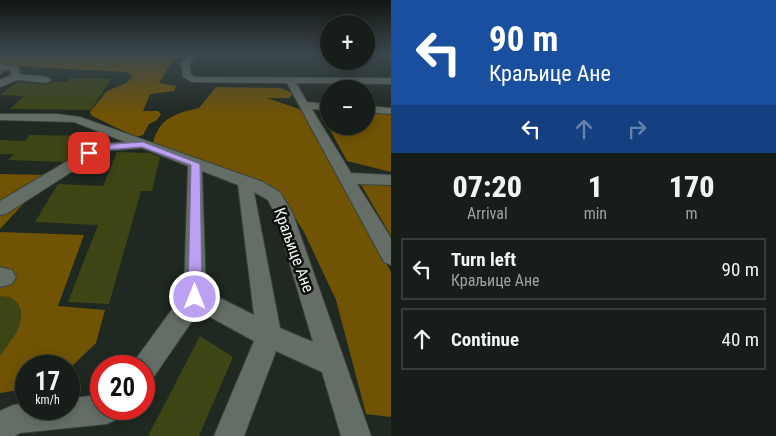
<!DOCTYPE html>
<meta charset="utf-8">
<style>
body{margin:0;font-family:"Roboto Condensed",sans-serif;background:#242b26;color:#f1f3f6;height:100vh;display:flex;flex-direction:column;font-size:19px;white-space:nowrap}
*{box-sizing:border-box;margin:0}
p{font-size:16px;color:#9ea2a2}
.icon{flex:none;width:28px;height:28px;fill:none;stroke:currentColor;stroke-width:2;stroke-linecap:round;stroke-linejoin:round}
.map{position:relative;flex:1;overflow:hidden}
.side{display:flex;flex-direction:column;background:#171e19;width:385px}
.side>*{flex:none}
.banner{background:#1a4fa0;color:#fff;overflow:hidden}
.buttons{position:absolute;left:320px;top:15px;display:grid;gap:10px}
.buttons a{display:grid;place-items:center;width:55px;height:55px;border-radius:50%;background:#171e19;box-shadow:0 2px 12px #0003,0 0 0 1px #363c38;font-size:25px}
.speed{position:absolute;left:15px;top:355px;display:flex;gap:10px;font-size:25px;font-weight:700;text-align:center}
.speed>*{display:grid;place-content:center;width:65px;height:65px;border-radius:50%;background:#171e19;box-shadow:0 2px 12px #0003,0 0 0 1px #363c38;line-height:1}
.speed small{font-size:12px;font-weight:400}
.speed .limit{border:8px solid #d22;background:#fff;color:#111}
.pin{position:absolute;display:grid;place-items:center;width:42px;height:42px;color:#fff;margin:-21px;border-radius:10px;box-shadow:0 2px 8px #0006}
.me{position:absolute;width:55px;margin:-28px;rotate:0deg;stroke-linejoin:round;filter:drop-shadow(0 0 4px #0008)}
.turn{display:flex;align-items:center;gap:18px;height:105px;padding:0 15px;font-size:22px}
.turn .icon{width:65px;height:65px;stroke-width:2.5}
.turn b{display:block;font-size:35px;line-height:42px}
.lanes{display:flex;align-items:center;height:48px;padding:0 15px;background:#0003;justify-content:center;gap:25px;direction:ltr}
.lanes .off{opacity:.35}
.eta{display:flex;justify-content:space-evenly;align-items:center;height:85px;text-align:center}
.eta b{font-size:30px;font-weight:800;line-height:35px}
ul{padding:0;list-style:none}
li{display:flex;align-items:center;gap:15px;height:62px;margin:0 10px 8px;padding:0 5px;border:2px solid #363c38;border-radius:0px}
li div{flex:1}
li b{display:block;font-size:19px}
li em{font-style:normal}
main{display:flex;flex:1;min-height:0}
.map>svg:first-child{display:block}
</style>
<main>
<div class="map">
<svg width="391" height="436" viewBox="0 0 391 436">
<rect width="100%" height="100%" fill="#1f2821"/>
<g fill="#705304">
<polygon points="0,54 188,54 172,62 159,83 176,86 174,91 150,94 143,111 158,111 161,114 157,120 149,124 143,135 136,137 92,116 90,112 107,91 126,83 133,76 126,72 12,66 0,75"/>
<path d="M216,87l64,1 13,5 -4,5h-22l32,11 7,5 85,158v145l-25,-3 -30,-114 -32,-68 -26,-42 -125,-47c6,-25 23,-30 46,-35z"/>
<polygon points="327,111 329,111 329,126 366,126 366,112 391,114 391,172 347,161 323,117"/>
<polygon points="0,174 50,175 0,229"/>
<polygon points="360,183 391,183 391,236"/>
<polygon points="0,232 84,235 58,306 105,310 96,343 69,369 69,366 26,366 26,389 0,393"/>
</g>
<g fill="#3d4515">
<polygon points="71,78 111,79 91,110 10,109 24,96 0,95 17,82 47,85 52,82 67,82"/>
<polygon points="30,135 89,136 80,151 63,162 8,160 14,154 0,154 0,140 25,141"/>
<polygon points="117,152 150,153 160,157 152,191 141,191 109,304 68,302 98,225 35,222 58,184 103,186"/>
<polygon points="0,296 10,297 17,302 21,310 21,320 17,332 0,356"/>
<polygon points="200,336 233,357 199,436 148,436"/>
</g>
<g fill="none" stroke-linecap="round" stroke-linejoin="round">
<defs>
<g id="minor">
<polygon points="190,54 200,54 189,64 191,75 196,77 391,78 391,84 296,83 307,102 329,104 329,110 312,109 351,173 391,175 391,185 357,184 391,238 391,265 384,262 287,83 192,82 183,77 181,64"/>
<polygon points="316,54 329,54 329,56 320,56"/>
<polygon points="366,54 384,54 366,57"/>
<polygon points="0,64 18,66 20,74 47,77 52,80 47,83 17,80 0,87 0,80 11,75 11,70 0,70"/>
<polygon points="366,106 391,108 391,114 366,112"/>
<path d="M0,114h57l23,3 183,65 17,10 13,22 78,222h-30l-19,-64 -46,-21 -32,85h-30l40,-95 -55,-30 -46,67 -9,4v-16h-12l3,-6 49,-67 4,-127 -46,-18 -38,3 -98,63 -6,1v-14l96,-57 29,-2 -51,-20 -74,-2zM202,171l36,14 16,130 -48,-24zM254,192l14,8 7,14 38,128 -33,-14z"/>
<polygon points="0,267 12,270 16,277 12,284 0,287"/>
<polygon points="101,395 101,409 121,409 117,419 107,424 20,433 15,436 0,436 0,411 13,405 26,403 26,409 69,409 69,398"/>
</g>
</defs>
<use href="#minor" stroke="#3b423c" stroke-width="2"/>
<use href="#minor" fill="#646e66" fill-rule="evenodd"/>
</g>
<linearGradient id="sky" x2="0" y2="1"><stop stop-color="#111612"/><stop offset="0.47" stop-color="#3c484e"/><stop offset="1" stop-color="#3c484e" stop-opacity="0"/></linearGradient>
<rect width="391" height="115" fill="url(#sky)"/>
<polygon fill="#bca0f2" stroke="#7a689d" points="143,142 200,164 202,297 200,302 195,304 190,302 188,297 191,165 142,147 103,150 89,156 84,153 101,145"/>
<g text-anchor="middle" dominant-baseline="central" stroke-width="5" stroke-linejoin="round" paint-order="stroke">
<g font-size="16" fill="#eef4ef" stroke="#0c0f0c">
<text transform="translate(294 250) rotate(70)">Краљице Ане</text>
</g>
</g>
</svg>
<div class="buttons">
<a>+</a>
<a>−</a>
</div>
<div class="speed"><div>17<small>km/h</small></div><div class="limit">20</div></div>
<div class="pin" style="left:89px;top:153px;background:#d93025"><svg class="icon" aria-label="arrive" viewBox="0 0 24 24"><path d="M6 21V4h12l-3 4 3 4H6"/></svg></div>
<svg class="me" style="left:195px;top:297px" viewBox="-20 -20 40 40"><circle r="17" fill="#bca0f2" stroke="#fff" stroke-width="3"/><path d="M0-11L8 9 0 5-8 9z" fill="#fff"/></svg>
</div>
<section class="side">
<div class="banner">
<div class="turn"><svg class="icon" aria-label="left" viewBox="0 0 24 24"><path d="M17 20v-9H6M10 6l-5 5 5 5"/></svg><div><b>90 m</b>Краљице Ане</div></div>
<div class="lanes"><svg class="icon" aria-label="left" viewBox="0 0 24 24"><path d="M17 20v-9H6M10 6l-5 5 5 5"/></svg><svg class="icon off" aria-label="ahead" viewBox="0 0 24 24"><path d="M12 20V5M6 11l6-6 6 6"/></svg><svg class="icon off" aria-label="right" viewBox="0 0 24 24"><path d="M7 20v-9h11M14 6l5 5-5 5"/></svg></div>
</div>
<div class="eta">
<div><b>07:20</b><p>Arrival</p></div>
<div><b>1</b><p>min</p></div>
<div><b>170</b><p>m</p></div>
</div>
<ul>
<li><svg class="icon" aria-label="left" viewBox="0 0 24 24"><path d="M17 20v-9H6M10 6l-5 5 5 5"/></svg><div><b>Turn left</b><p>Краљице Ане</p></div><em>90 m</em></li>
<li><svg class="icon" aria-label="ahead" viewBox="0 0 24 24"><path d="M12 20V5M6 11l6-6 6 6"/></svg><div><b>Continue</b></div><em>40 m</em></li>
</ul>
</section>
</main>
